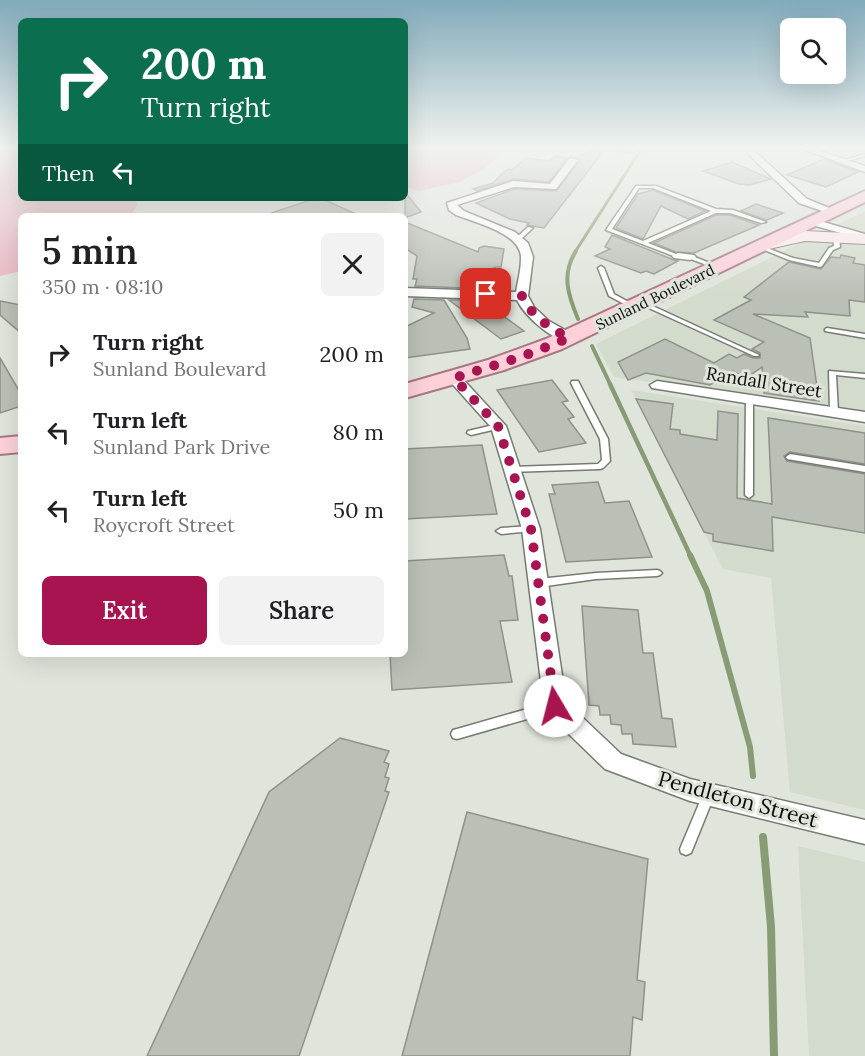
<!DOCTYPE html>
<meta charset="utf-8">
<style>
body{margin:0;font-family:Lora,serif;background:#f2f2f2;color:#202124;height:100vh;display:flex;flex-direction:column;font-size:22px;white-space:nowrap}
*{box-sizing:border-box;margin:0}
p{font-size:20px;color:#757577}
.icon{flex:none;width:33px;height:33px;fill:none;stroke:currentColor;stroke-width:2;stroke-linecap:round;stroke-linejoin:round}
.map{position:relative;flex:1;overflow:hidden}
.side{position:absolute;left:18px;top:213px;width:390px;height:444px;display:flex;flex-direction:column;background:#fff;border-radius:9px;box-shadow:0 6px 24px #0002}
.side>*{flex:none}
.hud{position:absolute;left:18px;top:18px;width:390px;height:183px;border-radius:9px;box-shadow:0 6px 24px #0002;background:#0b6e4f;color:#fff;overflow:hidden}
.fabs{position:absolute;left:780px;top:18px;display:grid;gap:12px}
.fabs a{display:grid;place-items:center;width:66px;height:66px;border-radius:9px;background:#fff;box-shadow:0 6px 24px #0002;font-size:30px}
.pin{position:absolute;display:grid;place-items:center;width:51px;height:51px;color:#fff;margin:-26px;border-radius:12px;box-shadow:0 3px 9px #0006}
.me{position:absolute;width:66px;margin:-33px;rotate:352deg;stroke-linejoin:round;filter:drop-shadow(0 0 4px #0008)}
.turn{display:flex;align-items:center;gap:21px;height:126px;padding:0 24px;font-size:27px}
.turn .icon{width:78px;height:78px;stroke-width:2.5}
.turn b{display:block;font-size:42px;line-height:51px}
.then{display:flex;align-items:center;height:57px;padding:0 24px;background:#0003;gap:12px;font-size:22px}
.round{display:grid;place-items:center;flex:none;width:63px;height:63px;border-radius:9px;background:#f2f2f2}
.overview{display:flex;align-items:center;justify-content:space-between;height:102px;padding:0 24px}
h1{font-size:36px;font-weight:600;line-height:45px}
.action{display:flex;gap:12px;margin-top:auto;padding:12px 24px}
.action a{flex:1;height:69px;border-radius:9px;background:#a7144f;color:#fff;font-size:24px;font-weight:600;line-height:69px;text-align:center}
.action a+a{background:#f2f2f2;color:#202124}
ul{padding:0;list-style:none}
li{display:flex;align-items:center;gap:18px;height:78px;padding:0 24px}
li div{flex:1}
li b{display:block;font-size:22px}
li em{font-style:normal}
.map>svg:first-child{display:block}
</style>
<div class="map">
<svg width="865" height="1056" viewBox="0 0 865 1056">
<rect width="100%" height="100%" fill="#e0e5dc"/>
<g fill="#d3dbcc">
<polygon points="865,211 865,412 614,377 596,344"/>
<polygon points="631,390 865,426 865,810 790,792 771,578 723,569"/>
<polygon points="798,846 865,862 865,1056 809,1056"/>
</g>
<g fill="#eab7c2">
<polygon points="0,148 21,148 21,198 132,198 138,204 130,216 21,216 21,271 0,276"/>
<polygon points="405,148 508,148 485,168 460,182 419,191 405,186"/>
</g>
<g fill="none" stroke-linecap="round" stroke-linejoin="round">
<polyline stroke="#879c75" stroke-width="3" points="575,252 642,148"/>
<g stroke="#879c75" stroke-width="4">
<path d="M576,251c-15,23 -8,44 2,68"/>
<polyline points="592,346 611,386"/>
</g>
<polyline stroke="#879c75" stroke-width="4.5" points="610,384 691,557"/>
<polyline stroke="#879c75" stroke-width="6" points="690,555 707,591 750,747 753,776"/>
<polyline stroke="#879c75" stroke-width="8" points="763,837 771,927 774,1056"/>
</g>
<g fill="#bbc0b7" stroke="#8d928a" stroke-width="1.5">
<polygon points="598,148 606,148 544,228 527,225 529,223 510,219 476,203 514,189 556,191 580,161 580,159 576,157"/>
<polygon points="555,156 567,158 549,182 513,179 477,191 473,189 493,183 502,174 508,169 512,170 526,158 550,161"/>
<polygon points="824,159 858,172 826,187 787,175"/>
<polygon points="732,162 771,179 749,185 739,184 703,171"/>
<polygon points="653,190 705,211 688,219 661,206 643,239 616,228 638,194"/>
<polygon points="405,192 421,212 405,218"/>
<polygon points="317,198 323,199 360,216 271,216 271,213"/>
<polygon points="756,204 783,213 767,220 741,211"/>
<polygon points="716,215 730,215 759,225 694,253 676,252 654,243"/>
<polygon points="405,222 478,252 479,248 484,246 504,249 501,267 496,267 466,280 465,288 415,286 417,279 413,279 417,256 405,248"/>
<polygon points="612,235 674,260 678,261 654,274 646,271 641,273 595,256 610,249 605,247"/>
<polygon points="841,255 855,258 853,263 865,265 865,302 849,300 850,316 805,312 808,317 753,314 810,338 819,401 764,393 762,367 746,378 733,371 710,385 646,373 628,380 618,362 665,339 714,363 729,354 737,358 744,354 753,358 760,358 760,353 752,349 764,342 714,320 751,300 744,297 789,262 821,269 831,257 840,258"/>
<polygon points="414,299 444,300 467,338 470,349 405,358 405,327 434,313 412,307"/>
<polygon points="449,300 463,300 463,303 502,304 502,315 524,331 501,339"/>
<polygon points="0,301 21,305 21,333 0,315"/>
<polygon points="0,358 21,394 21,406 0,413"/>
<polygon points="552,380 568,401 562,402 574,417 568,419 586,443 539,452 497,390"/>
<polygon points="636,399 673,404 670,429 680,430 680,434 717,440 718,411 738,414 737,498 772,504 768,418 865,433 865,464 790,452 784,456 787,461 865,474 865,533 772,517 773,551 713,541 713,534 704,532"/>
<polygon points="482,445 497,514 405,519 405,449"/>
<polygon points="598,482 605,503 629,501 652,557 566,562 549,494 555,494 552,485"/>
<polygon points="504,555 509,576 512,576 518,620 500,621 512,682 392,690 390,654 405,654 405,561"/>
<polygon points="582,606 638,610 643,653 653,653 662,718 672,719 676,747 633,744 632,734 622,734 621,725 611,724 610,715 600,715 599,706 589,705"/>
<polygon points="340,738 389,751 384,762 389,764 385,777 389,778 385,791 389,792 299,1056 147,1056 269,792"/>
<polygon points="467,812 648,859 637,980 645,982 642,1020 633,1017 630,1056 402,1056"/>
</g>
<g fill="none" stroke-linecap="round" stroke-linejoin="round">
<defs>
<g id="lane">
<path d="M640,148h9l-19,4 -13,-2c4,-2 17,-1 23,-2z"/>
<polygon points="865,154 865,156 844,162 842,161"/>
<path d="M636,186h20l60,23 17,1 33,12 -5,1 -31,-10h-14l-68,30 33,13 -5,1 -70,-27zM639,188h14l58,23 -68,30 -31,-12z"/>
<polygon points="528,227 533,228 520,240 516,240 516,238"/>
<polygon points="836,236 839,238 840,247 833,250 822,266 820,267 789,260 757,247 762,246 793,258 819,263 829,248 834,246 833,238"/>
<polygon points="688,256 692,256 720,267 715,268 688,258"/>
<polygon points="601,266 604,268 614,294 636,306 636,308 632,308 609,296 598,268"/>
<polygon points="640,302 644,302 759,355 758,356 754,356 640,304"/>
<polygon points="827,328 865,334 865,338 825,331 825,329"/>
<polygon points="829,371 865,374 865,378 836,375 838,412 834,414 830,412"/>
<polygon points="572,381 578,381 579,383 608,439 610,461 603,468 600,469 509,472 508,470 512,467 598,464 602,460 600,439 571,383"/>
<polygon points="746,397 749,397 753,399 753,495 749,498 745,495"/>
<polygon points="498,424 501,424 502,426 501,428 471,435 467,433 468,431"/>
<polygon points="790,454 865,466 865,472 787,459 786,457"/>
<polygon points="531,526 536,529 534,531 501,534 496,531 501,528"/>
<polygon points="657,570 660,571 662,573 660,575 657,576 596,579 539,587 536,586 534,583 536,580 539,579 596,573"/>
<polygon points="555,701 559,703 561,706 559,709 555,711 457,739 453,738 451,734 453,730 457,729"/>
<polygon points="708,790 712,792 714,796 691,853 686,855 681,853 680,849 704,792"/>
</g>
<g id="street">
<polygon points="742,148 751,148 807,199 839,212 834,215 799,203"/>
<polygon points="800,148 812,148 865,166 865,172"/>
<path d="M570,158l8,2 -22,29 -42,-2 -57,18 7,6 51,21 13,11 5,14 -5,39 6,11 15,14 25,14 2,3 -2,3c-19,4 -50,-26 -57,-41l-112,-4v-8l111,4c2,-11 5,-23 5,-34 0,-25 -45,-35 -65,-43l-7,-5 -2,-7 66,-22 37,3z"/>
<polygon points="813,219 865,234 865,240 809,224 809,220"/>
<polygon points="678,253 694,255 696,257 690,260 674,258 672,256"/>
<polygon points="454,374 459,375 506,426 540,529 566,702 621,754 690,779 865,820 865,844 690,801 605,769 547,713 544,706 522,529 491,427 447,378"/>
<polygon points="657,381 865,412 865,422 652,388 650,385"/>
</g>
<polygon id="secondary" points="805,231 865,234 865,244 805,241 760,251 752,246 754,243"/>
<g id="primary">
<polygon points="865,191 865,202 562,349 504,370 405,398 405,384 488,360 546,339"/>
<polygon points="21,436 21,452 0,454 0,438"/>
</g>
</defs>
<use href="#lane" stroke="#767b72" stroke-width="3"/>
<use href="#street" stroke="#767b72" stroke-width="3"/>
<use href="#secondary" stroke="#767b72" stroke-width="2"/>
<use href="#primary" stroke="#a87882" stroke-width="4"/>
<use href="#lane" fill="#fff" fill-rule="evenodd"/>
<use href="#street" fill="#fff" fill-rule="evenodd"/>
<use href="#secondary" fill="#fee8ed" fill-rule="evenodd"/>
<use href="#primary" fill="#fdd0da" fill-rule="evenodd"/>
</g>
<linearGradient id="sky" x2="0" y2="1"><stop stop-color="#81aaba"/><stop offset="0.5" stop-color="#f1f3ef"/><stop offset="1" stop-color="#f1f3ef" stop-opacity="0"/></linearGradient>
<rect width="865" height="296" fill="url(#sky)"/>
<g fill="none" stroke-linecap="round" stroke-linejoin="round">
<path stroke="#a7144f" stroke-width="10" stroke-dasharray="0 18" d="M486,294l36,2c10,21 27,31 47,42l-48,19 -67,21 44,48 33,103 24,177"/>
</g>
<g text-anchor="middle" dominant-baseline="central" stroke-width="6" stroke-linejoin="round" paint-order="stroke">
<g font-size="15" fill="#0c0e0b" stroke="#e0e5dc">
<text transform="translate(655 297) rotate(-26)">Sunland Boulevard</text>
</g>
<g font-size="18" fill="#0c0e0b" stroke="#e0e5dc">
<text transform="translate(764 382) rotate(9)">Randall Street</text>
</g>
<g font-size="21" fill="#0c0e0b" stroke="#e0e5dc">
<text transform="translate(738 799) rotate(15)">Pendleton Street</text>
</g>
</g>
</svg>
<div class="fabs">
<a><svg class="icon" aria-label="search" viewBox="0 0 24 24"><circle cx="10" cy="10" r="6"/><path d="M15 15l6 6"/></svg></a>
</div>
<div class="pin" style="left:486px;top:294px;background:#d93025"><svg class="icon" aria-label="arrive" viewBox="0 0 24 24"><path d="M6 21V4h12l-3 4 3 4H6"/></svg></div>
<svg class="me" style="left:555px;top:706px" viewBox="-20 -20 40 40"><circle r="19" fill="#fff"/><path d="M0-13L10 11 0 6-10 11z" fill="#a7144f"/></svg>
<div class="hud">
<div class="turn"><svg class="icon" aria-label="right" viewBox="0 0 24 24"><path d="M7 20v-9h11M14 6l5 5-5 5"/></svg><div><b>200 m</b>Turn right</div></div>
<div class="then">Then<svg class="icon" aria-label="left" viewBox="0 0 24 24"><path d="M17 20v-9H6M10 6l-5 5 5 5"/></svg></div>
</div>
<section class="side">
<div class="overview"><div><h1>5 min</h1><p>350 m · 08:10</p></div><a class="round"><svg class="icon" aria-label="close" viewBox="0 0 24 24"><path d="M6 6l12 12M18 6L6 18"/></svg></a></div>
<ul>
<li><svg class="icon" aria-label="right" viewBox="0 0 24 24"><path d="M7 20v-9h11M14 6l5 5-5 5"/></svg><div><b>Turn right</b><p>Sunland Boulevard</p></div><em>200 m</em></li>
<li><svg class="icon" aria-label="left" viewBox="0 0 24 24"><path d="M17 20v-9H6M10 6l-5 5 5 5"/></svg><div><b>Turn left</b><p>Sunland Park Drive</p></div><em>80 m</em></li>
<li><svg class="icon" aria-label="left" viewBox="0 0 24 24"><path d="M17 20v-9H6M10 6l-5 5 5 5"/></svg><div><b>Turn left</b><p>Roycroft Street</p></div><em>50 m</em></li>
</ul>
<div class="action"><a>Exit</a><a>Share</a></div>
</section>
</div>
